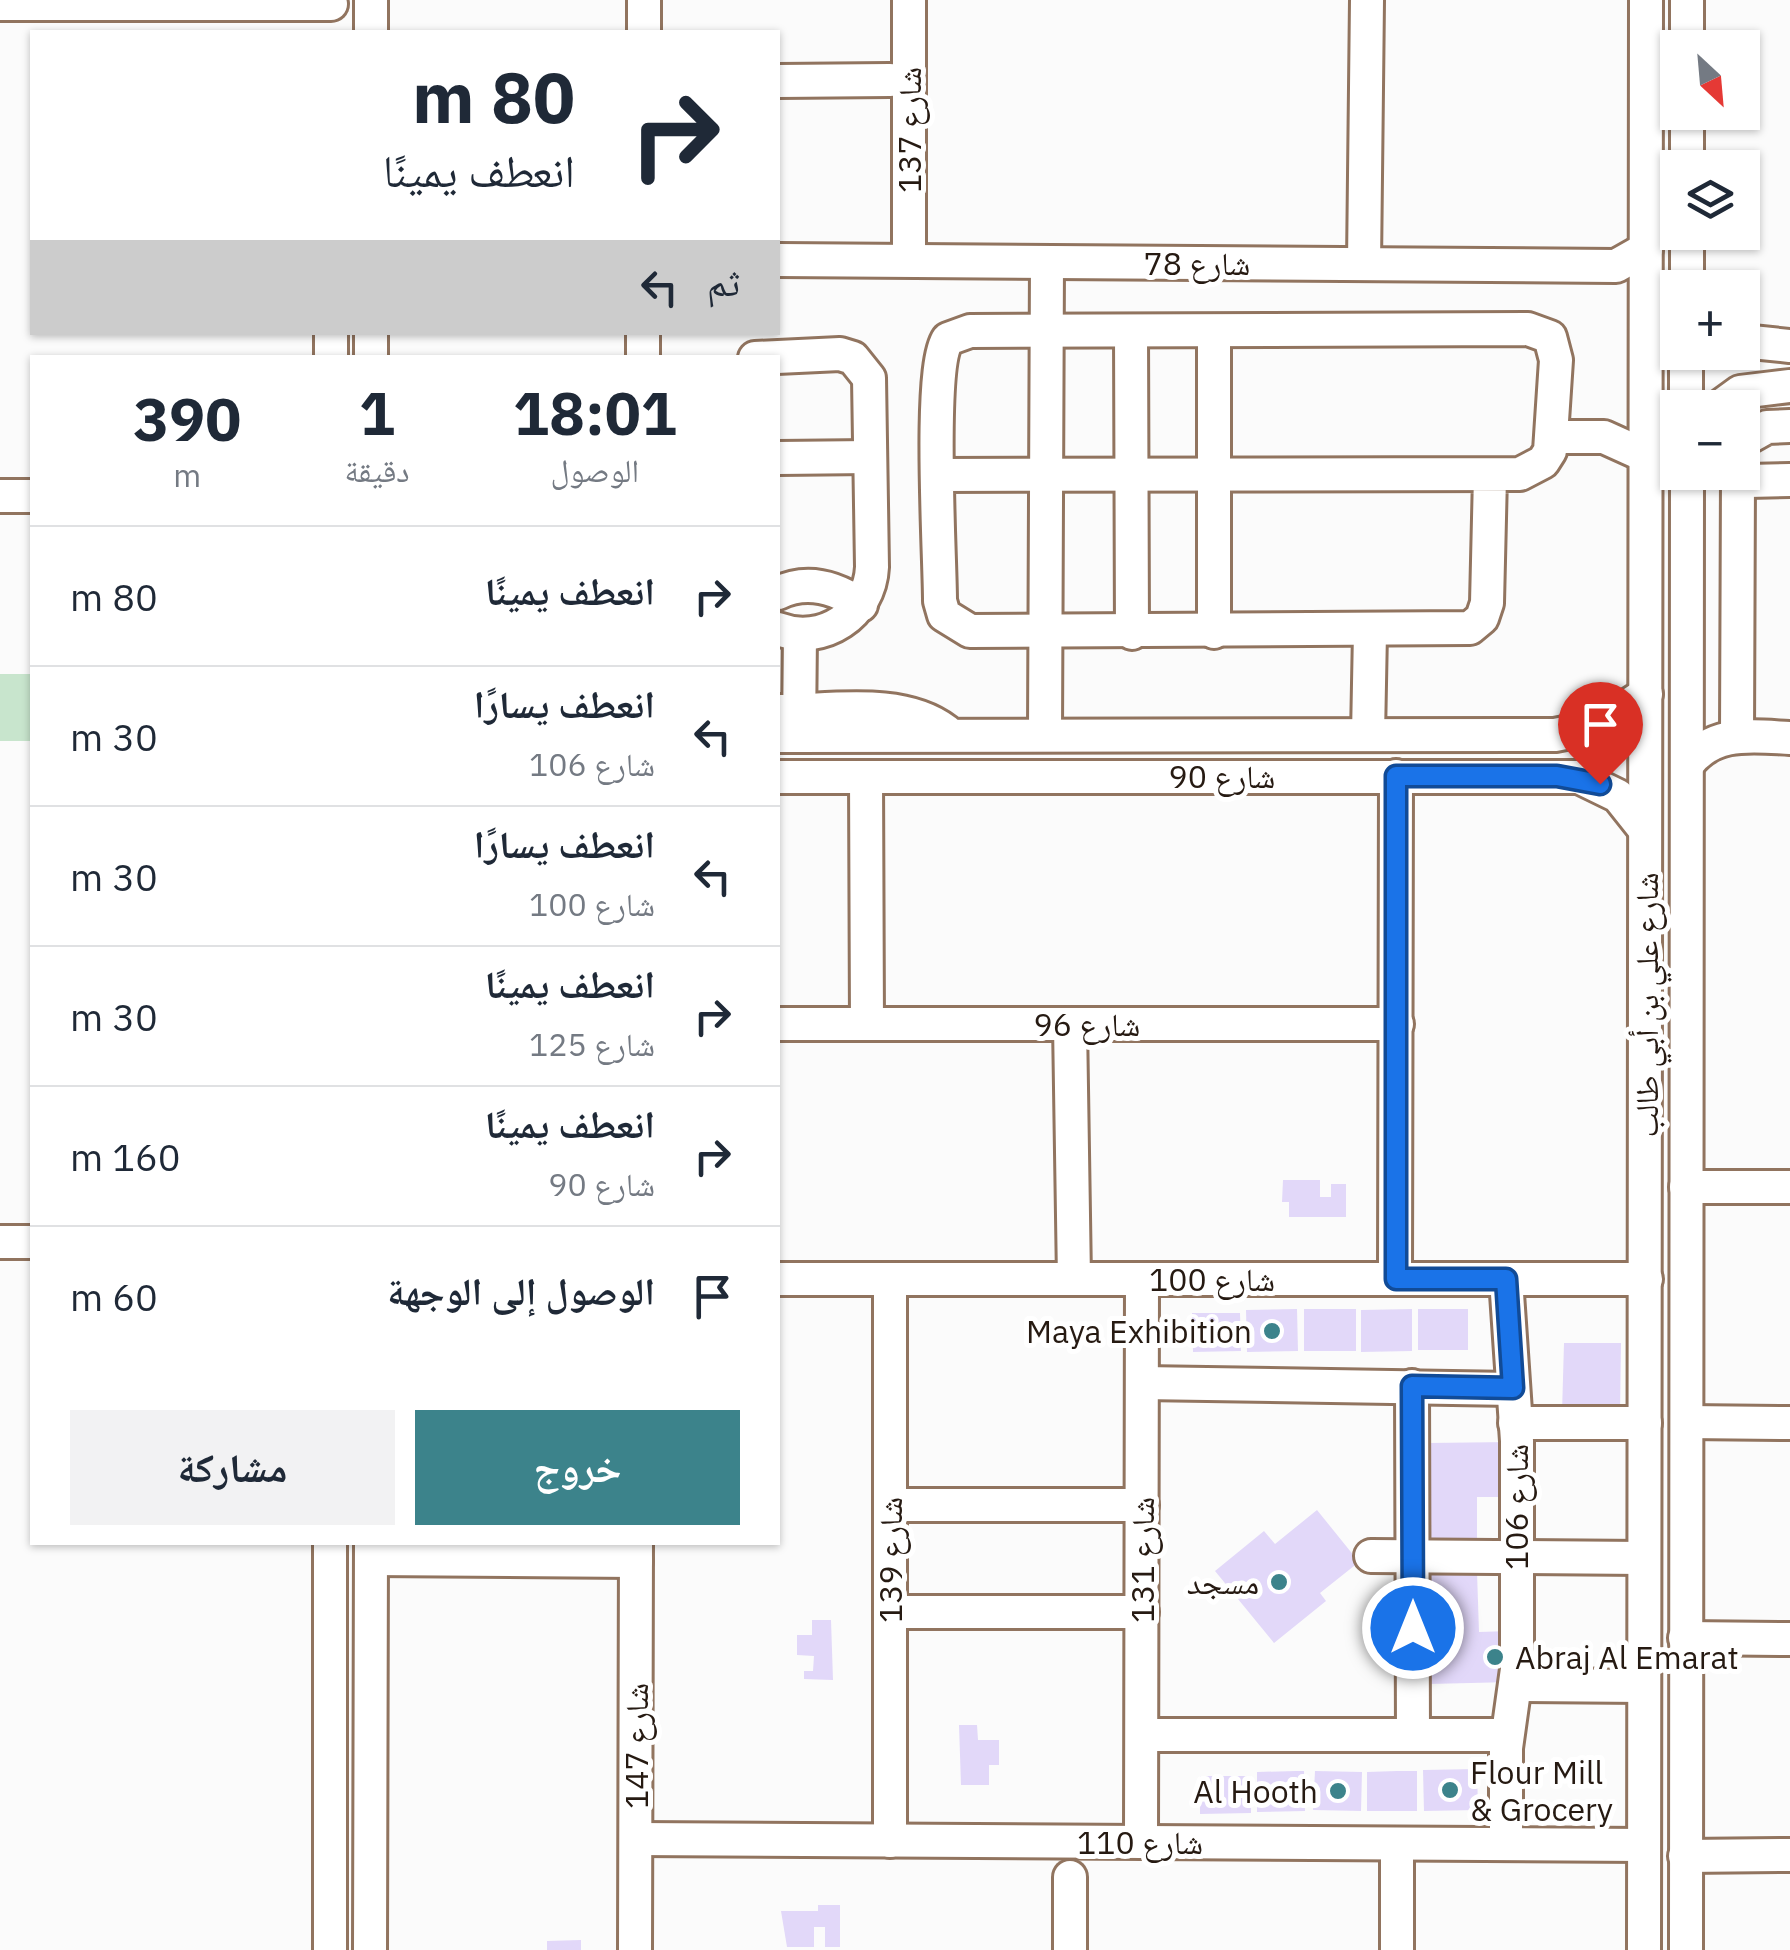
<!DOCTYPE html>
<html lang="ar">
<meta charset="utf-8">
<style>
body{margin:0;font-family:"IBM Plex Sans","Noto Naskh Arabic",sans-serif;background:#f2f2f3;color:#1f2937;direction:rtl;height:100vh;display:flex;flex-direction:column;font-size:38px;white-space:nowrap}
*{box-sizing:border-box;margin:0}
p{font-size:32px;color:#747a83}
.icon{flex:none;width:55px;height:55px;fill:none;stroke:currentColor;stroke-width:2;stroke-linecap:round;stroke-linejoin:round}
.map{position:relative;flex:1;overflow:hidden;direction:ltr}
.details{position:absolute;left:30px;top:355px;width:750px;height:1190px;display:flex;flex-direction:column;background:#fff;border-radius:0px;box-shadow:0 2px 8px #0004;direction:rtl}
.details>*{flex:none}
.hud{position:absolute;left:30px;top:30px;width:750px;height:305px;border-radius:0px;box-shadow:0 2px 8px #0004;direction:rtl;background:#fff;color:#1f2937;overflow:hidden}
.needle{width:65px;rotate:154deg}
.fabs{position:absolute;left:1660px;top:30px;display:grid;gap:20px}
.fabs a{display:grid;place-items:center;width:100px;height:100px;border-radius:0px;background:#fff;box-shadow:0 2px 8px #0004;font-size:50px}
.pin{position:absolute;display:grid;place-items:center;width:85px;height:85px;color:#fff;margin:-102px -42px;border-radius:50% 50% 50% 0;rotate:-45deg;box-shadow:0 0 10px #0007}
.pin .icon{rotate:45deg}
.me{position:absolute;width:110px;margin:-55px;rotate:0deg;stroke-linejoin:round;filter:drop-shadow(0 0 8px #0008)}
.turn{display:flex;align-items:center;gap:35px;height:210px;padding:0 40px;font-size:45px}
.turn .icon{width:130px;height:130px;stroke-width:2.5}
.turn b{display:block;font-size:70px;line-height:85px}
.then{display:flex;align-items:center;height:95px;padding:0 40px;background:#0003;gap:20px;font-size:38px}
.eta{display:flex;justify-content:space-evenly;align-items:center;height:170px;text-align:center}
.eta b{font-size:60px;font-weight:700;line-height:70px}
.cta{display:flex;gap:20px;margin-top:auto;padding:20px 40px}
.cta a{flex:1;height:115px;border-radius:0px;background:#3c838b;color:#fff;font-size:40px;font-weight:700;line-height:115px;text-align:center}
.cta a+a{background:#f2f2f3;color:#1f2937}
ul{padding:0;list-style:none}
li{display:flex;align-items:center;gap:30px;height:140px;padding:0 40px;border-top:2px solid #e0e1e3}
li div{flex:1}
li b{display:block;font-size:38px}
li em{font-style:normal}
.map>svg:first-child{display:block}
</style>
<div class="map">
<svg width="1790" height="1950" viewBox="0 0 1790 1950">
<rect width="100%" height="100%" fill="#fbfbfb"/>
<rect fill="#c8e5cd" x="0" y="674" width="32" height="67"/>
<g fill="#e2d8f9">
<polygon points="1283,1180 1320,1180 1320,1197 1331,1197 1331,1184 1346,1184 1346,1217 1289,1217 1289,1202 1282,1202"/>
<polygon points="1297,1309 1298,1351 1247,1352 1246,1310"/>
<rect x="1304" y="1309" width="52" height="42"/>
<polygon points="1412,1309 1412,1351 1361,1352 1361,1310"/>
<rect x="1418" y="1309" width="50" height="41"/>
<polygon points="1192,1313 1240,1313 1241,1351 1193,1352"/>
<polygon points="1564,1343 1621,1343 1620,1414 1562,1413"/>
<polygon points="1511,1442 1511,1497 1477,1497 1477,1550 1428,1550 1428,1443"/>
<polygon points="1317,1510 1359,1562 1320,1593 1326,1601 1274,1643 1215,1571 1264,1531 1275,1544"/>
<polygon points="1477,1572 1479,1632 1510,1631 1512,1682 1429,1684 1427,1573"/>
<polygon points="812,1620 831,1620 833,1680 804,1679 804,1671 813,1671 814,1656 797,1655 797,1635 812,1635"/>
<polygon points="959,1725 977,1725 978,1740 999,1740 999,1765 989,1765 989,1785 961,1785"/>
<polygon points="1477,1769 1478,1810 1424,1811 1423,1770"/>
<polygon points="1296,1771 1304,1771 1305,1811 1257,1812 1257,1772"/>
<polygon points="1315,1771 1362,1772 1361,1811 1313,1810"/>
<polygon points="1397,1771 1417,1771 1417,1811 1367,1811 1367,1772"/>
<polygon points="1200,1776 1251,1776 1251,1813 1200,1814"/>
<polygon points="818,1905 840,1905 840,1947 825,1947 825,1927 814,1927 814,1947 787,1947 781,1911 818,1911"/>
<polygon points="581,1940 581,1950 547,1950 547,1941"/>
</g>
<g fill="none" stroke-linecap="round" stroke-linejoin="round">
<defs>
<g id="minor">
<polyline points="1687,0 1687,48"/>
<polyline points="0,4 331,4"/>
<polyline points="371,32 371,0"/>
<polyline points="644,32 644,0"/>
<polyline points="778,81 890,80"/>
<polyline points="1687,168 1687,112"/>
<polyline points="778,260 1616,266 1646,249"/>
<polyline points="909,260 909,0"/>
<polyline points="1364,264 1367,0"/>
<polyline points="1687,288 1687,232"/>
<polyline points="371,332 371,358"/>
<polyline points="643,332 643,358"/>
<polyline points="1131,332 1132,633"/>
<polyline points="1742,341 1790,346"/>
<polyline points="331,358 331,332"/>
<path d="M755,358l85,-4 13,4 16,20 3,189c-2,47 -49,79 -94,62"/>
<polyline points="1686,408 1686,352"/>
<polyline points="1718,408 1740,392 1790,386"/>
<polyline points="1553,437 1604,437 1646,456"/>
<polyline points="1742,441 1767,427 1790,426"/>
<polyline points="778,458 870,457"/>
<polyline points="1736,472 1748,481 1790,480"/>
<path d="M939,475l581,-1 23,-12 7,-11 6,-91 -6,-23 -22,-8 -558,2 -22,8c-20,28 -8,216 -8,262l4,14 26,16 500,-3 12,-10 5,-15 3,-127"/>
<polyline points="0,496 32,496"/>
<path d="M778,593c29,-14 57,-6 83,12"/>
<polyline points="1214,632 1214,332"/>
<path d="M778,711c51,0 124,-14 168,20"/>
<polyline points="799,731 800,634"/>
<polyline points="1045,735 1047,262"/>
<polyline points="1368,735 1370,632"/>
<polyline points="778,736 1555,735 1595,727 1646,694"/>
<polyline points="1737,737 1738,477"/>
<path d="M1687,765c26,-35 63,-29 103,-27"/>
<polyline points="778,777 1579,777 1618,796 1645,830"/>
<polyline points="866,777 867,1024"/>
<polyline points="778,1024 1397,1024"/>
<polyline points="1070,1024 1074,1279"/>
<polyline points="1686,1187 1790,1187"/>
<polyline points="0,1242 32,1242"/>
<polyline points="778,1279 1646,1279"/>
<polyline points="890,1279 890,1841"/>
<polyline points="1395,1279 1396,776"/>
<polyline points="1142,1383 1513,1389"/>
<polyline points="1412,1386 1413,1735"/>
<polyline points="1687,1422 1790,1423"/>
<polyline points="1515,1423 1645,1423"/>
<polyline points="890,1505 1142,1505"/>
<polyline points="1371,1556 1644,1558"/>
<polyline points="371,1559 636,1561"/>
<polyline points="890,1612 1142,1612"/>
<polyline points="1685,1638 1790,1639"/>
<polyline points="1517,1685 1644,1686"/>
<polyline points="1142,1735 1507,1735"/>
<polyline points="636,1839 1644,1845"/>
<polyline points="1141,1842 1142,1279"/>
<polyline points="1506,1844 1506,1748 1517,1669 1517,1441 1506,1279"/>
<polyline points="1685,1856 1790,1855"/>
<polyline points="1070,1877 1070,1950"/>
<polyline points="330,1950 330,1542"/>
<polyline points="370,1950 371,1542"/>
<polyline points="635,1950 636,1542"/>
<polyline points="1397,1950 1397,1844"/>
<polyline points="1644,1950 1646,0"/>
<polyline points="1686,1950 1687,472"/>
</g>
</defs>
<use href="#minor" stroke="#91745f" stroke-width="38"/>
<use href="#minor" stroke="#fff" stroke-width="32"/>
</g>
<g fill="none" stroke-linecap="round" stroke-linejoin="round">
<defs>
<polyline id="route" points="1413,1628 1412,1386 1513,1388 1506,1279 1396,1279 1396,776 1557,776 1600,784"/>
</defs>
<use href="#route" stroke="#114b97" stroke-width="25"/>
<use href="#route" stroke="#1a73e8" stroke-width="18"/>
</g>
<g fill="#3c838b" stroke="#fff" stroke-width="4">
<circle cx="1272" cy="1331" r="10"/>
<circle cx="1279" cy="1582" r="10"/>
<circle cx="1495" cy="1657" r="10"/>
<circle cx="1450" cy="1790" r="10"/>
<circle cx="1338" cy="1791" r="10"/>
</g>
<g text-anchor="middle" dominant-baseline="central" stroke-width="10" stroke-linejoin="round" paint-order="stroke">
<g font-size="32" fill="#261a12" stroke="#fff">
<text transform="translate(909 130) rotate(-90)">شارع 137</text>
<text x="1197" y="263">شارع 78</text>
<text x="1222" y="776">شارع 90</text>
<text transform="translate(1646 1005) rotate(-90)">شارع علي بن أبي طالب</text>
<text x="1087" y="1024">شارع 96</text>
<text x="1212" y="1279">شارع 100</text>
<text transform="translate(1516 1507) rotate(-90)">شارع 106</text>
<text transform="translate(890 1560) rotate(-90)">شارع 139</text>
<text transform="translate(1142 1560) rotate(-90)">شارع 131</text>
<text transform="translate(636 1746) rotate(-90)">شارع 147</text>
<text x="1140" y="1842">شارع 110</text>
</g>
<g font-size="32" fill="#261a12" stroke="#fff" text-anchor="end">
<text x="1252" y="1331">Maya Exhibition</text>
<text x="1259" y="1582">مسجد</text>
<text x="1515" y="1657" text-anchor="start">Abraj Al Emarat</text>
<text x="1470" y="1772" text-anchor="start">Flour Mill<tspan x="1470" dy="37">&amp; Grocery</tspan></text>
<text x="1318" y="1791">Al Hooth</text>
</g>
</g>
</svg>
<div class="fabs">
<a><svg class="needle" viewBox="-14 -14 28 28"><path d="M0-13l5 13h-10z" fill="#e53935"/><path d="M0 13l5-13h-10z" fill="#747a83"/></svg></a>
<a><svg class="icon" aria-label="layers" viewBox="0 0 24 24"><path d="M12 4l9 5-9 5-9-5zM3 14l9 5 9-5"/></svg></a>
<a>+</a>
<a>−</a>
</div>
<div class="pin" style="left:1600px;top:784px;background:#d93025"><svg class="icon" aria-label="arrive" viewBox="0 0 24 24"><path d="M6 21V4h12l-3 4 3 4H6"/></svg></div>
<svg class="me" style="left:1413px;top:1628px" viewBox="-20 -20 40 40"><circle r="17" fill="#1a73e8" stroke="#fff" stroke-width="3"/><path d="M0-11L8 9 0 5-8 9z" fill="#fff"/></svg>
<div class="hud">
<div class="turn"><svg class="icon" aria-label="right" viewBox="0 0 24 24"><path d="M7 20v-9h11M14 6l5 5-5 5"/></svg><div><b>80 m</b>انعطف يمينًا</div></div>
<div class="then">ثم<svg class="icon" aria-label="left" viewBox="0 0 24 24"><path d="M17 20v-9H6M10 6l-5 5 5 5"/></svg></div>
</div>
<section class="details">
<div class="eta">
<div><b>18:01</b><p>الوصول</p></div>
<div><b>1</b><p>دقيقة</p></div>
<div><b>390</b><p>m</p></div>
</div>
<ul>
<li><svg class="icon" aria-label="right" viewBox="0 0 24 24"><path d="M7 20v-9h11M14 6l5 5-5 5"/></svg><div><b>انعطف يمينًا</b></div><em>80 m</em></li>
<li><svg class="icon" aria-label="left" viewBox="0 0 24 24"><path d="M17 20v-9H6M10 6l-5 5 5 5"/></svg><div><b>انعطف يسارًا</b><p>شارع 106</p></div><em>30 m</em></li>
<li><svg class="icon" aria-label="left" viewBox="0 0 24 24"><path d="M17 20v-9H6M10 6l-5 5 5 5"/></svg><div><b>انعطف يسارًا</b><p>شارع 100</p></div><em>30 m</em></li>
<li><svg class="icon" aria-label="right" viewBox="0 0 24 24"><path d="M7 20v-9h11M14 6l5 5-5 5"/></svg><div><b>انعطف يمينًا</b><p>شارع 125</p></div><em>30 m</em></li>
<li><svg class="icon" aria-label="right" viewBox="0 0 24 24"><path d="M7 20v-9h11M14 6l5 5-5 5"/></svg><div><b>انعطف يمينًا</b><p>شارع 90</p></div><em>160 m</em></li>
<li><svg class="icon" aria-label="arrive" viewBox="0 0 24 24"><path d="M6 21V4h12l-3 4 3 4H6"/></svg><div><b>الوصول إلى الوجهة</b></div><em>60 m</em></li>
</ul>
<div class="cta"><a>خروج</a><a>مشاركة</a></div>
</section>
</div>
